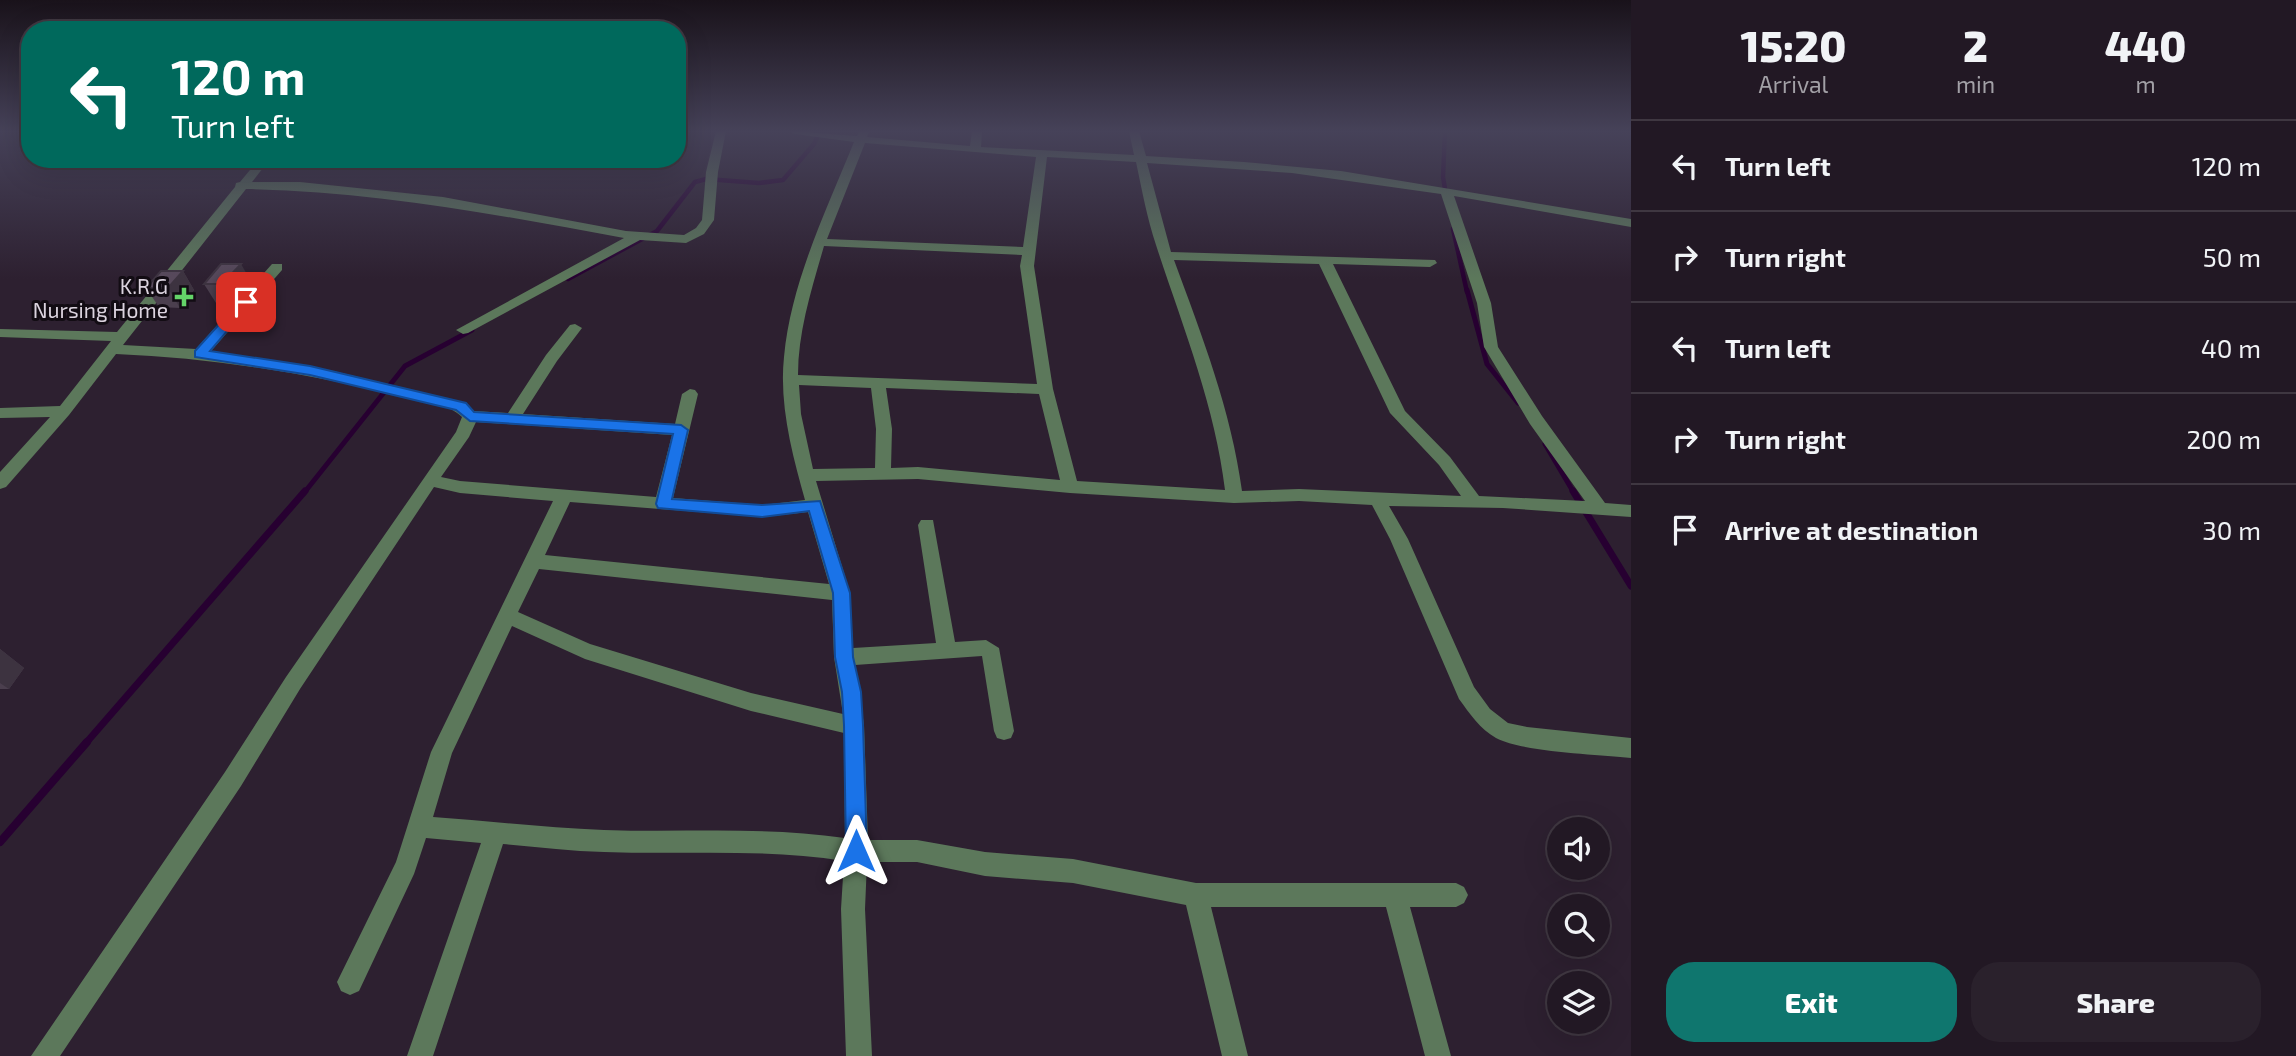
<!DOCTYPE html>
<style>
body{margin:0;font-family:"Exo 2",sans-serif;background:#2a212c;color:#f1f3f6;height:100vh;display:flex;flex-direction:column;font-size:26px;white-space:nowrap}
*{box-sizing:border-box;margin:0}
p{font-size:23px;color:#a2a0a6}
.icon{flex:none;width:38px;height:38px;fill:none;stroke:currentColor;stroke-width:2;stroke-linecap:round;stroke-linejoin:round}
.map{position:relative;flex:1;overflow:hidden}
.sheet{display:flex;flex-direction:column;background:#221824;width:665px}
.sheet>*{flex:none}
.guide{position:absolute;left:21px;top:21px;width:665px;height:147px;border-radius:28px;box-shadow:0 7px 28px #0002,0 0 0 2px #3f3741;background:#00695c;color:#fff;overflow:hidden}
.fabs{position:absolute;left:1547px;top:817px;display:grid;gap:14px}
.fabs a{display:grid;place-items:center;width:63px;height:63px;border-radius:50%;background:#221824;box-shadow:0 7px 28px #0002,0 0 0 2px #3f3741;font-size:35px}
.pin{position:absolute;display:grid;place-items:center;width:60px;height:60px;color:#fff;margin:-30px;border-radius:14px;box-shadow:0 4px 10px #0006}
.me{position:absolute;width:77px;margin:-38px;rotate:0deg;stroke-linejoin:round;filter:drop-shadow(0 0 5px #0008)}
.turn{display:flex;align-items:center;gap:24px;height:147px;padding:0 35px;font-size:32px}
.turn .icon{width:91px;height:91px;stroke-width:2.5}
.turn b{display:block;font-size:49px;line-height:60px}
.eta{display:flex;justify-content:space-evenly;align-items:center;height:119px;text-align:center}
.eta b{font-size:42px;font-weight:800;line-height:49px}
.action{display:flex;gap:14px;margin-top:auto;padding:14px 35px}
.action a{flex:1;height:80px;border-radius:28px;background:#0f766e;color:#fff;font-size:28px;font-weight:800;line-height:80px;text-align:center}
.action a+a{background:#2a212c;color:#f1f3f6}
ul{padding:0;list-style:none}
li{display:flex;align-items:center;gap:21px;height:91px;padding:0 35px;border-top:2px solid #3f3741}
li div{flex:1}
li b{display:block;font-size:26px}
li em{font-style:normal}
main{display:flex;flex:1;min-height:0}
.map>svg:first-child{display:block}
</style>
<main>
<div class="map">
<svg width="1631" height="1056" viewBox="0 0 1631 1056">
<rect width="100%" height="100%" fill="#2d2030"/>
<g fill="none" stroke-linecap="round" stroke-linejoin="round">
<g stroke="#270031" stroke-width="4.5">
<polyline points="1445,131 1443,177 1446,195"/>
<polyline points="1453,229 1467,292"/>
<polyline points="568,279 657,231 695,182 706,179 759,183 783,180 814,144 820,131"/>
</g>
<g stroke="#270031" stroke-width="5">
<polyline points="1467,290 1487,364 1518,403"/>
<polyline points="1545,444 1574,493"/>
<polyline points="304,493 405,366 472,330"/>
</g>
<g stroke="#270031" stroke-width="7">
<polyline points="1573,491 1631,586"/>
<polyline points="86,743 305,491"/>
</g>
<polyline stroke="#270031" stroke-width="8" points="0,842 87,742"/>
<path fill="#5c785b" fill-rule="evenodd" d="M716,131h10l-8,41 -4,48 -10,14 -18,9 -46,-3 -172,93 -5,1 -7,-4 168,-92c-125,-23 -250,-47 -378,-49l-123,156 73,4 76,-85h10v6l-71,81 122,20 133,32 8,8 34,2 38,-58 24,-30 5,-1 7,4 -25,33 -34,53 152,10 7,-30 8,-5 5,1 3,4 -25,104 90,7 42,-5c-13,-46 -26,-96 -21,-143 7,-75 42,-146 70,-215l-59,-8 -5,-3 67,5 2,-5h10l-2,6 103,9 2,-15h10l-1,16 153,8 -5,-24h10l7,25 98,6 97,9 290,48v8l-177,-31 37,107 7,44 44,69 63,87 26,2v12l-128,-9 -114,-2 19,33 66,148 16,22 18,14 19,4 104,11v20c-35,-4 -105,-5 -135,-20 -16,-9 -26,-24 -37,-39l-69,-160 -18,-34 -73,-4 -65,2 -164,-10 -152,-14 -102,2 34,112 3,55 83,-5 -18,-118 3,-5h12l22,122 31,-2 13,8 15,83 -3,7 -7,2 -7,-2 -3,-7 -12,-75 -127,9 9,60 4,115h49l68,12 88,7 123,24h260l8,4 4,8 -4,8 -8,4h-46l41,149h-26l-39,-149h-175l37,149h-26l-36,-151 -113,-22 -88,-7 -68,-14h-50l-2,47 7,147h-26l-5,-147 3,-48c-79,-13 -160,-6 -240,-9 -34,-1 -67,-5 -101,-8l-70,212h-26l74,-213 -55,-5 -12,36 -55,117 -9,4 -9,-4 -4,-9 59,-120 35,-110 122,-251 -93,-8 -26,-6 -134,202 -59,97 -181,270h-29l194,-284 61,-95 170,-245 6,-15c-14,-14 -42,-16 -60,-20 -94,-24 -189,-39 -286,-43l-47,61 -63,72 -6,2v-17l50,-55 -50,1v-10l60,-2 51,-65 -111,-4v-8l117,3 118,-145 1,-4 4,-1 19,-23h11l-18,23h48l143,15 183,34 58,4 12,-7 6,-8 4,-48zM865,143l171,14 -13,90 -196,-8zM1047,157l89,5c6,28 11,56 20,83 26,80 59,160 69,245l-148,-9 -24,-92 -19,-123zM1147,163l145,10 149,21 36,109 7,44 46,77 55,77 -106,-5 -29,-39 -45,-46 -72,-147 97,3 7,-4 -2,-3 -264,-8zM824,246l198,9 -2,11 17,118 -239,-9c0,-44 14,-87 26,-129zM1174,260l145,4 71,149 49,52 22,31 -162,-7 -57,2c-11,-81 -40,-155 -68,-231zM799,385l72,3 5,41 -1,39 -62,1 -12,-55zM886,388l153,6 21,86 -142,-13 -27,1 1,-39zM476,422l196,13 -16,62 -196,-16 -19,-4 28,-40zM570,502l193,15 45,-5 21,72 -284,-29zM539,569l293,31 2,57 9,57 -92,-21 -161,-49 -72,-32zM512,626l73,33 166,52 93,22 1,105c-80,-12 -161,-5 -241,-8 -57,-2 -114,-9 -171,-13l19,-64z"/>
</g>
<g fill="#4b3f4e">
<polygon points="183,271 194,290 180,308 159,307 146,288"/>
<polygon points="252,283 233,304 216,303 204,284"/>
<polygon points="0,649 24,668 9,689 0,689"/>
</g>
<g fill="#3d3340">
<polygon points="241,264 252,283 233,304 222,284"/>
<polygon points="183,271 194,290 180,308 168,288"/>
<polygon points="0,649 24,668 9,689 0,683"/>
</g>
<g fill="#57495b" stroke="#3d3340" stroke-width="2">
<polygon points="221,264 241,264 222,284 204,284"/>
<polygon points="161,271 183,271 168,288 146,288"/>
</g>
<linearGradient id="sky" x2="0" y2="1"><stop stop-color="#19121a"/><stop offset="0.47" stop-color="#464259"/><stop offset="1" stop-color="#464259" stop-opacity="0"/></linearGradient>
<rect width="1631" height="279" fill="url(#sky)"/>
<polygon fill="#1a73e8" stroke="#114b97" stroke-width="2" points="246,298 252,302 210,351 310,366 466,403 474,412 681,425 688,430 672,499 762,505 820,501 850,593 853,657 861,692 863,725 867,851 864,859 856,862 849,859 846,851 844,725 842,692 835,657 833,593 809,511 762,517 658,508 656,504 673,434 470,421 456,410 310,375 195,357 195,351 242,299"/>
<path fill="#64d468" stroke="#120c13" stroke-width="2.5" d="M180.5 286.5h7v7h7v7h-7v7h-7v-7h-7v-7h7z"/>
<g text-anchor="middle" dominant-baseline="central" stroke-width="6" stroke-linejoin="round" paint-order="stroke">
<g font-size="21" fill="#dbd3de" stroke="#120c13" text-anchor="end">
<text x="168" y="285">K.R.G<tspan x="168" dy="24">Nursing Home</tspan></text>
</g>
</g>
</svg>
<div class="fabs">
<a><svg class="icon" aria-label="sound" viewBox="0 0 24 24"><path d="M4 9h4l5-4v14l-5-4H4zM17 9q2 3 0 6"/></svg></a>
<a><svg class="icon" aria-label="search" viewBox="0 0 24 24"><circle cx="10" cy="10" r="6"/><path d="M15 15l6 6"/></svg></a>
<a><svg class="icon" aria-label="layers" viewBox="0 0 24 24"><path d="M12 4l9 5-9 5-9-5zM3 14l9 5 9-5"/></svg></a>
</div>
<div class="pin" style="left:246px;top:302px;background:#d93025"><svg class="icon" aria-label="arrive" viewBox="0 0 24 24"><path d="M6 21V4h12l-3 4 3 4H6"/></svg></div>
<svg class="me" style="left:856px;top:851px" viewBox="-20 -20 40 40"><path d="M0-17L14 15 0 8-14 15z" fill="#1a73e8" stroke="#fff" stroke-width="4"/></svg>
<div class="guide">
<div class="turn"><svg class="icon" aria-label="left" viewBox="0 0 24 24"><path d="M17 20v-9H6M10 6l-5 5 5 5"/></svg><div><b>120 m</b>Turn left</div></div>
</div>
</div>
<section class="sheet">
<div class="eta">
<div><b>15:20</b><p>Arrival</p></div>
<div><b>2</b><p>min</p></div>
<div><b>440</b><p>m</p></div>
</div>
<ul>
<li><svg class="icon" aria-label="left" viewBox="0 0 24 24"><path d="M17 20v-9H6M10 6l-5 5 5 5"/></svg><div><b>Turn left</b></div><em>120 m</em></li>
<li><svg class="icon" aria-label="right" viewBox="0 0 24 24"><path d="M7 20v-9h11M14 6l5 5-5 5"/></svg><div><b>Turn right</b></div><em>50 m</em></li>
<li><svg class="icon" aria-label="left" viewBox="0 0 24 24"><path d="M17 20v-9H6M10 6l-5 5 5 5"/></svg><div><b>Turn left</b></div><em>40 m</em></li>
<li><svg class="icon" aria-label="right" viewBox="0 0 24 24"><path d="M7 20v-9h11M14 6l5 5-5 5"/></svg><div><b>Turn right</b></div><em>200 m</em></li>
<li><svg class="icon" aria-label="arrive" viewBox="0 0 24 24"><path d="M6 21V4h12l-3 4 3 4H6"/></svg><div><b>Arrive at destination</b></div><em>30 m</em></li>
</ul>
<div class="action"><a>Exit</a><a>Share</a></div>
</section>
</main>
